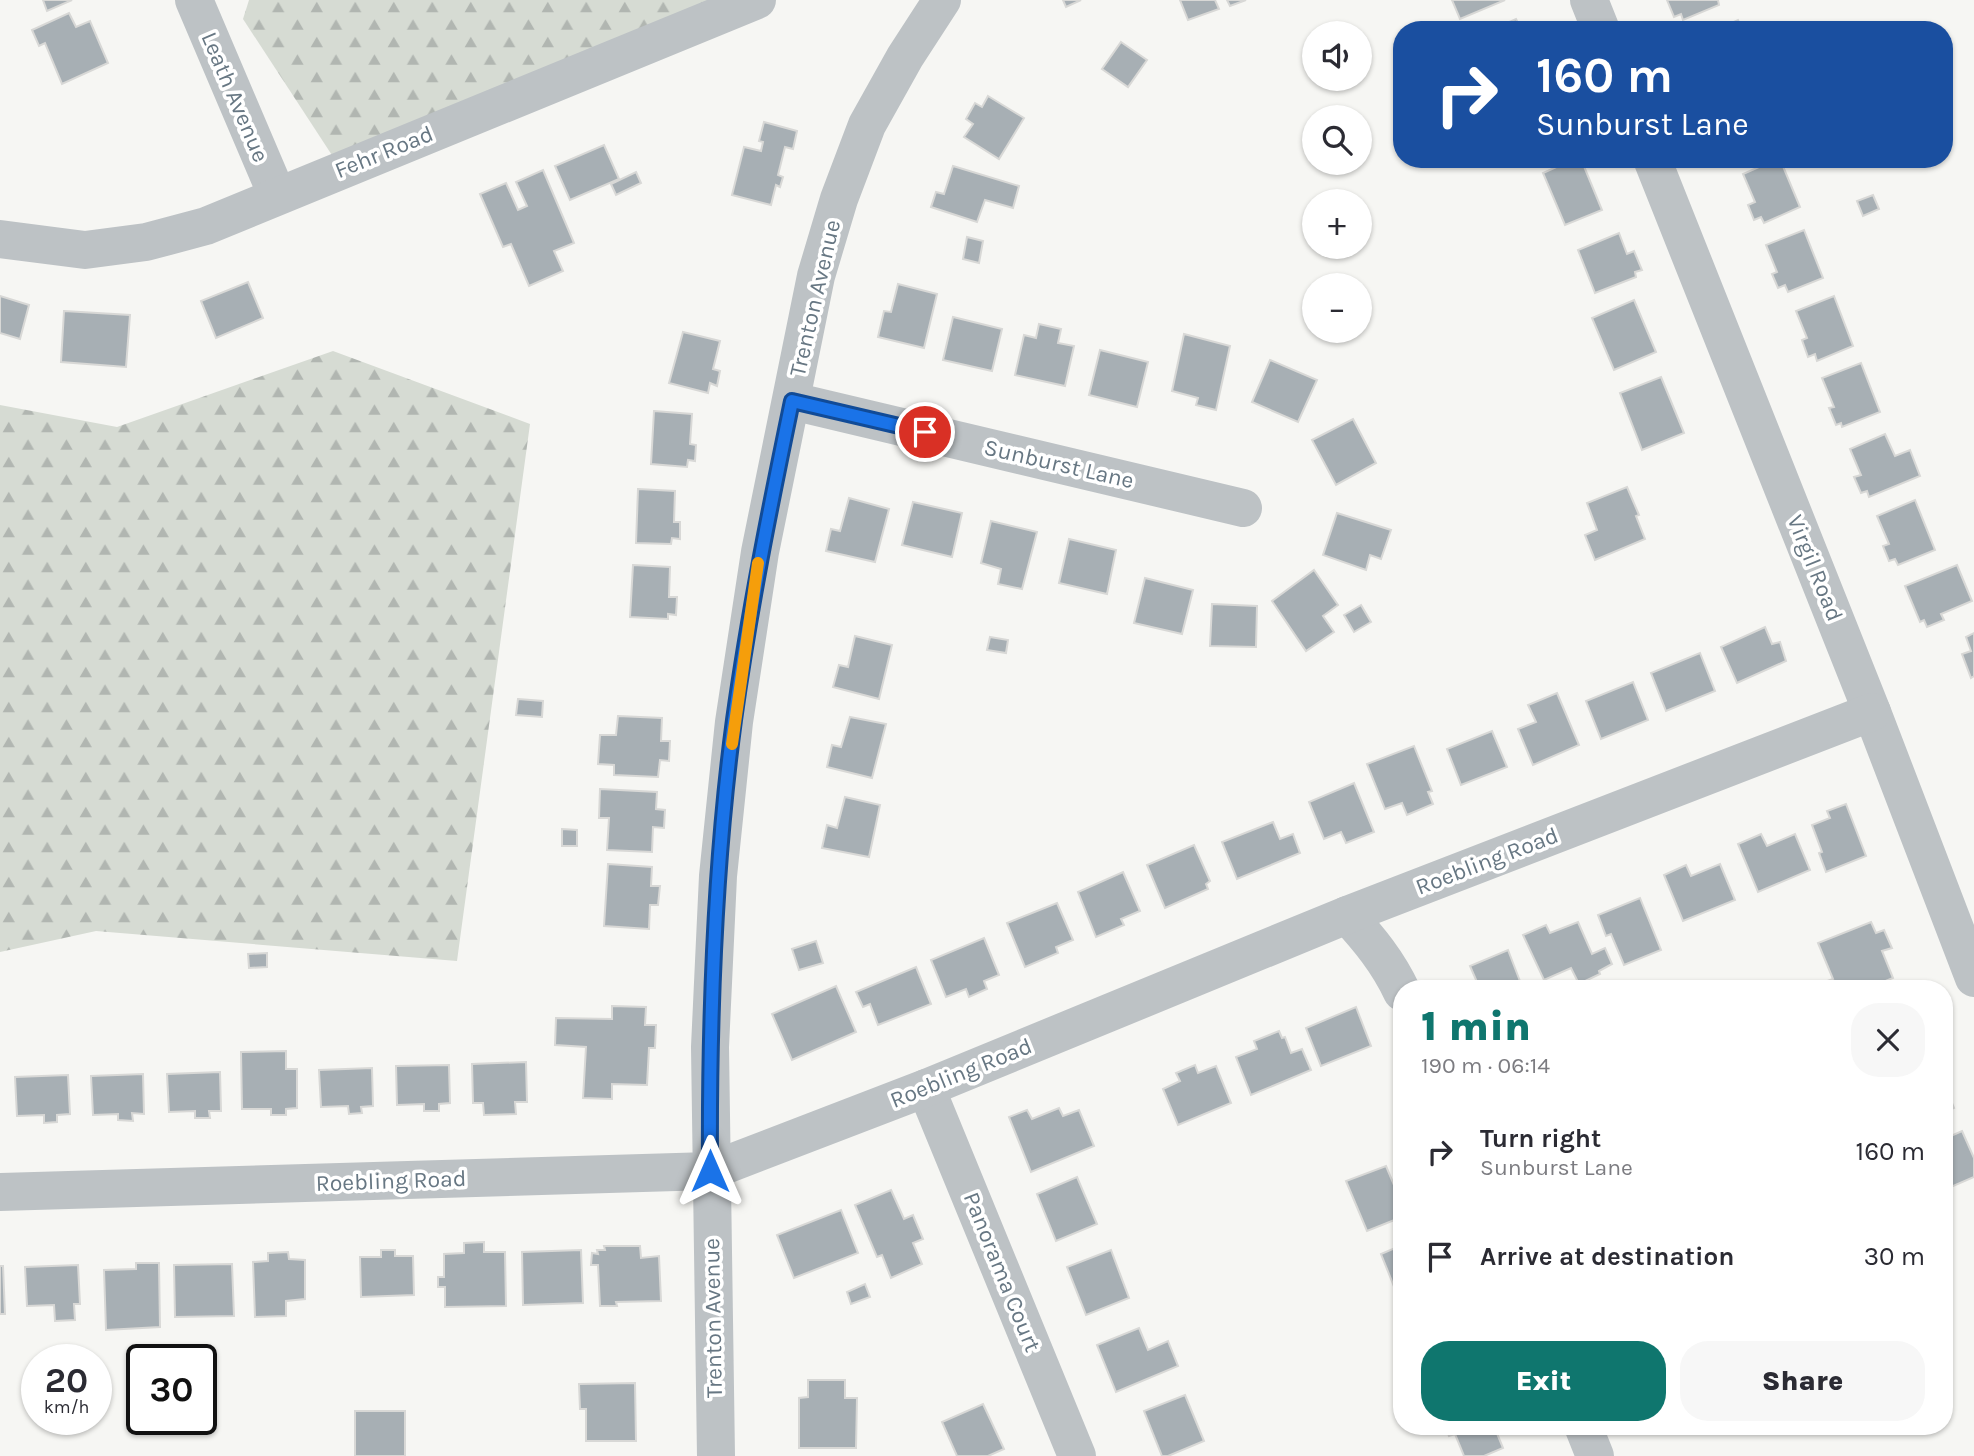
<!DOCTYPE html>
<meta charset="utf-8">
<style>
body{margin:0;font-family:Karla,sans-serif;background:#f7f7f7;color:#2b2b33;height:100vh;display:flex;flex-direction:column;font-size:26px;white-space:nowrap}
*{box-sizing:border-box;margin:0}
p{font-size:23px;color:#7c7c81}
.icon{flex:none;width:38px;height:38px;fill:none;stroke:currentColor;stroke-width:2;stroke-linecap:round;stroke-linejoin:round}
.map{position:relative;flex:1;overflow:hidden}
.drawer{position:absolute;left:1393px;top:980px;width:560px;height:455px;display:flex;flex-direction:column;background:#fff;border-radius:28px;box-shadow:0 2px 5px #0004}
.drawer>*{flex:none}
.top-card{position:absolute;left:1393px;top:21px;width:560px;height:147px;border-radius:28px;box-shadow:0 2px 5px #0004;background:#1a4fa0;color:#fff;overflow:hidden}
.controls{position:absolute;left:1302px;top:21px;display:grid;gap:14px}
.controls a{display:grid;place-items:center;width:70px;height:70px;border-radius:50%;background:#fff;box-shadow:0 2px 5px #0004;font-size:35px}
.speed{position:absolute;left:21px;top:1344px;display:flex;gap:14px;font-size:35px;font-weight:700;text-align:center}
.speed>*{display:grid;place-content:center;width:91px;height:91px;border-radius:50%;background:#fff;box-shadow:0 2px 5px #0004;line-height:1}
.speed small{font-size:18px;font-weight:400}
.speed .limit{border:4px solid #111;border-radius:10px;background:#fff;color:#111}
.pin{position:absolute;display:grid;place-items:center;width:60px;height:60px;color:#fff;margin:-30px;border:4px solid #fff;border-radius:50%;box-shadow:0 2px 7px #0007}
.me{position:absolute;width:77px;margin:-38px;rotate:0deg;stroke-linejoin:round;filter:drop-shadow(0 0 5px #0008)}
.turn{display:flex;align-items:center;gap:24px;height:147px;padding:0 28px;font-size:32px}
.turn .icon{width:91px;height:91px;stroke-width:2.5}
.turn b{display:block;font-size:49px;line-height:60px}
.round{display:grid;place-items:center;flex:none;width:74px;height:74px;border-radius:28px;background:#f7f7f7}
.head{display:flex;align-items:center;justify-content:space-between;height:119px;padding:0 28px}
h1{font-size:42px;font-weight:800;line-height:52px;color:#0f766e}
.action{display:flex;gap:14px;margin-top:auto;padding:14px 28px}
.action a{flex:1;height:80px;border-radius:28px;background:#0f766e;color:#fff;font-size:28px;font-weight:800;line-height:80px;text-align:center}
.action a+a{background:#f7f7f7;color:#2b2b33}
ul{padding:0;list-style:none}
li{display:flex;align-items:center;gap:21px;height:105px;padding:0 28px}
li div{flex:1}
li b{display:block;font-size:26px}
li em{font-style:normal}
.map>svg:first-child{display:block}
</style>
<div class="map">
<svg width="1974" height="1456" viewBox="0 0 1974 1456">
<defs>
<pattern id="forest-firs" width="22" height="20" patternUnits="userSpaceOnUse" patternTransform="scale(1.75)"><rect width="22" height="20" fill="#d6dbd3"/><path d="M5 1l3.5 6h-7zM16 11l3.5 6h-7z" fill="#b1b6b1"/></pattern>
</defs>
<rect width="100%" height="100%" fill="#f6f6f3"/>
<g fill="url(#forest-firs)">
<polygon points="249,0 757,0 341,169 243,19"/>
<polygon points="333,351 530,424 457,961 96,931 0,952 0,405 117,427"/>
</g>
<g fill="#a7afb4" stroke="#d8d8d6" stroke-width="2">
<polygon points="43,0 72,0 47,11"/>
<polygon points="1063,0 1081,0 1066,7"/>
<polygon points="1180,0 1215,0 1219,9 1188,20"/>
<polygon points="1227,0 1246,0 1230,6"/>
<polygon points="1452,0 1505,0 1460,19"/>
<polygon points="1667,0 1718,0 1719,5 1683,20 1681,14 1674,17"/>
<polygon points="69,13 76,27 90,21 108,63 62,84 45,43 39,46 32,30"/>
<polygon points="1516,19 1521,30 1491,30"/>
<polygon points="1738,20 1742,30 1716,30"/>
<polygon points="1121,42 1147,60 1128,87 1102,69"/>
<polygon points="988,96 1024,118 999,159 964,137 973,124 966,119 975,103 982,107"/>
<polygon points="764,122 797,131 793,149 785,147 778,175 783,177 780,187 776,185 771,205 732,195 744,147 761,151 763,142 759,141"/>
<polygon points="604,145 619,179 570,200 555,166"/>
<polygon points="1574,159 1581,159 1602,210 1565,225 1543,173"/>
<polygon points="1777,159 1780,159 1800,207 1764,223 1761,217 1754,220 1748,205 1755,202 1743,174"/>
<polygon points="953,166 1019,186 1013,208 985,200 977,222 931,207 936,192 944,194"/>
<polygon points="543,170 574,243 554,251 563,271 529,286 511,244 503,247 480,194 506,183 518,210 527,206 516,182"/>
<polygon points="636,172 641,183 616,195 611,184"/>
<polygon points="1873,195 1879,209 1863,216 1857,201"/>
<polygon points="1804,230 1823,278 1788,292 1785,285 1778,288 1772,274 1777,272 1766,245"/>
<polygon points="1619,233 1627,254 1634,251 1642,270 1635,272 1636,277 1595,293 1578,250"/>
<polygon points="967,237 983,241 979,263 963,259"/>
<polygon points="248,282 263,318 216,338 201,301"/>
<polygon points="898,284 937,294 924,348 878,337 884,311 891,312"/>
<polygon points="0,296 29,305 20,339 0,333"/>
<polygon points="1834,296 1853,346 1817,361 1815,354 1808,357 1802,340 1807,338 1796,311"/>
<polygon points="1634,300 1656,352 1614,370 1592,318"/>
<polygon points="64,311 130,315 126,367 61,362"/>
<polygon points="953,317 1002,329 992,371 943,360"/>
<polygon points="1039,324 1061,329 1058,343 1074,346 1065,386 1015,375 1024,335 1036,338"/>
<polygon points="683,332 720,341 713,369 720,371 717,386 710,383 708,393 669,383"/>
<polygon points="1184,334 1230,346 1216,410 1196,405 1198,398 1172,391"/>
<polygon points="1100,350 1148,362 1137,407 1089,395"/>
<polygon points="1270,360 1317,380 1298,422 1252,402"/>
<polygon points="1861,363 1880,412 1842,427 1841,423 1836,425 1829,408 1834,407 1822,378"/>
<polygon points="1661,377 1684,433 1642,450 1620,393"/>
<polygon points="654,411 692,414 690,444 696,445 695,461 688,460 687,467 651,464"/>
<polygon points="1353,419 1376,463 1336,485 1312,440"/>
<polygon points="1885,434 1895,456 1910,450 1920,476 1869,497 1867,491 1861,493 1854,477 1861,475 1850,449"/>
<polygon points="1627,487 1639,515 1636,516 1645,539 1595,560 1585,535 1597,530 1587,503"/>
<polygon points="638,489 675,491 674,522 680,522 680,539 672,538 671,544 636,543"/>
<polygon points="849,498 889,509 875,562 826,551 831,529 840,531"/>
<polygon points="1915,500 1935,550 1898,565 1895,559 1889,561 1883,546 1889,544 1877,516"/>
<polygon points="913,502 962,513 952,557 902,545"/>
<polygon points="1337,513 1391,530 1381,559 1370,555 1366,570 1323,555"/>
<polygon points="991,521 1037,532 1022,589 998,584 1001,569 981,563"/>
<polygon points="1069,539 1116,550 1107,594 1059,583"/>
<polygon points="633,565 670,567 669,597 677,597 676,615 668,614 668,619 630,617"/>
<polygon points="1957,565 1972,601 1941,614 1944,620 1927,627 1924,620 1920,622 1905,586"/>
<polygon points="1314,570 1338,605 1323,616 1334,632 1306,651 1272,601"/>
<polygon points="1145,578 1193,590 1182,634 1134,623"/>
<polygon points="1212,604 1257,606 1256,647 1210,646"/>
<polygon points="1361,605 1371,622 1354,632 1344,615"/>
<polygon points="1765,627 1772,644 1780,642 1786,661 1737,683 1721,647"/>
<polygon points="1974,633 1974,676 1971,678 1962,654 1971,651 1966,637"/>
<polygon points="855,636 892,645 879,699 833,687 839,665 848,667"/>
<polygon points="990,637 1008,640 1006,653 987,650"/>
<polygon points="1700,653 1715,691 1666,711 1651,673"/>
<polygon points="1633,682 1648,720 1601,739 1586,701"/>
<polygon points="1557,693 1579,745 1533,765 1518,729 1536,722 1528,705"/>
<polygon points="518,699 543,701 542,717 516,715"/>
<polygon points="618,716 662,718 661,741 670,741 669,761 660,760 658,777 614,775 614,765 598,764 600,735 616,735"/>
<polygon points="850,717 886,724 872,778 827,767 832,745 841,747"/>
<polygon points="1492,731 1507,767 1461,785 1447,749"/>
<polygon points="1414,746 1432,791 1428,792 1433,804 1407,815 1402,803 1385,809 1367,764"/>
<polygon points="1354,783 1374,832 1346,843 1341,832 1324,839 1309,802"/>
<polygon points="600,789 657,792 656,809 665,810 664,828 653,827 652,852 607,850 609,818 599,818"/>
<polygon points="845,797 880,805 869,857 822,848 827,825 837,828"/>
<polygon points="1846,804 1866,856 1826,872 1819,853 1822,852 1812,825 1830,818 1827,811"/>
<polygon points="1273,822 1280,839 1293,834 1300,853 1237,879 1222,842"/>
<polygon points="562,829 577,830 577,846 562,846"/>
<polygon points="1761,834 1767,846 1795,834 1810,870 1758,892 1738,844"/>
<polygon points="1194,845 1210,881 1206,884 1208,889 1165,908 1147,865"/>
<polygon points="608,864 652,867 651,886 660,886 658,905 650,905 649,929 604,926"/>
<polygon points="1720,864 1735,900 1683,921 1664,875 1686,865 1691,876"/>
<polygon points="1123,872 1140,911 1121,919 1124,925 1096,937 1078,892"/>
<polygon points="1640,898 1661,950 1624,965 1611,934 1606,936 1598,915"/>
<polygon points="1057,903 1073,940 1056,947 1058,953 1025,967 1007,923"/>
<polygon points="1578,922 1592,954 1605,948 1612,964 1599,971 1600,974 1579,984 1571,968 1544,980 1523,935 1546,925 1550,933"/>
<polygon points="1871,922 1876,933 1884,930 1892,948 1882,951 1893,978 1866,989 1830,989 1827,981 1833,979 1818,943"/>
<polygon points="984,938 999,975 984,981 987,989 969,997 966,989 946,997 931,960"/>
<polygon points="816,941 823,963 799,970 792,949"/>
<polygon points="1508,950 1523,989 1480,989 1470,966"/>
<polygon points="267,953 267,967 249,968 248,954"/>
<polygon points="916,967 931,1004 878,1025 870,1004 863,1007 856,992"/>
<polygon points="836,986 856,1032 792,1060 772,1014"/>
<polygon points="612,1006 646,1007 645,1025 656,1025 655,1048 649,1048 647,1085 612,1084 612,1099 583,1098 586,1047 555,1045 556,1018 612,1019"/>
<polygon points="1356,1007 1371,1046 1321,1066 1306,1028"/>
<polygon points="1279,1031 1282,1038 1285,1037 1291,1053 1302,1049 1311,1070 1251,1095 1236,1057 1257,1049 1254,1041"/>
<polygon points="286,1051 286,1069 297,1069 297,1108 286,1109 286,1115 271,1115 271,1109 242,1109 241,1052"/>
<polygon points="526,1062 527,1102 515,1102 516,1114 484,1115 483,1103 473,1103 472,1064"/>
<polygon points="449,1065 450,1103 439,1104 439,1111 424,1111 424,1104 397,1105 396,1066"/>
<polygon points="1195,1065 1198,1073 1216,1066 1231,1103 1178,1125 1163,1089 1180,1081 1176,1073"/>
<polygon points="372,1068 373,1106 361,1107 362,1113 349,1114 348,1106 321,1107 319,1070"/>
<polygon points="220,1072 221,1111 209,1111 210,1118 195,1118 195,1111 169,1112 167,1074"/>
<polygon points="143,1074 144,1114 132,1113 133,1121 118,1120 118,1114 93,1115 91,1076"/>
<polygon points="68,1075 70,1114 57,1115 57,1122 44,1123 44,1115 17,1116 15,1077"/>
<polygon points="1944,1084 1954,1108 1944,1112"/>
<polygon points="1059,1108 1063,1116 1079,1110 1094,1146 1031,1172 1009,1117 1027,1110 1032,1119"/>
<polygon points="1962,1131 1974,1158 1974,1177 1944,1190 1944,1139"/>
<polygon points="1386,1166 1402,1204 1402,1217 1367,1231 1346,1181"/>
<polygon points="1077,1177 1097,1224 1056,1241 1037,1194"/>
<polygon points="891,1190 904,1219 913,1215 923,1239 913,1243 922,1264 891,1278 882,1255 877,1257 855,1205"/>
<polygon points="841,1210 858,1253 794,1278 777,1235"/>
<polygon points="484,1242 484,1252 505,1252 506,1306 445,1307 445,1287 438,1287 438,1277 444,1277 444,1254 464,1253 464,1243"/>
<polygon points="1402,1245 1402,1303 1401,1304 1381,1254"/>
<polygon points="604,1246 640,1246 641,1258 659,1256 661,1301 616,1302 617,1306 600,1306 598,1265 591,1265 592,1253 598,1254 597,1250 605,1250"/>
<polygon points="381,1250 395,1250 395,1256 413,1256 414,1295 361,1297 360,1257 381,1257"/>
<polygon points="581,1250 583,1303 523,1305 522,1252"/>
<polygon points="1111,1250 1129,1298 1086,1315 1067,1267"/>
<polygon points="288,1252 289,1259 305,1260 305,1299 286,1301 286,1316 255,1317 253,1262 268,1261 268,1253"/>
<polygon points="136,1263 159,1263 160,1327 106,1330 104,1270 136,1269"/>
<polygon points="232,1264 234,1316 175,1317 174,1265"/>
<polygon points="78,1265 80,1304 74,1304 75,1320 55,1321 54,1305 27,1306 25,1267"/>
<polygon points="0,1266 3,1266 5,1314 0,1314"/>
<polygon points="865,1284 870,1297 851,1304 847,1292"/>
<polygon points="1139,1328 1148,1350 1168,1341 1178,1366 1116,1392 1097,1345"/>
<polygon points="808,1380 845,1380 845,1398 857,1398 856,1448 799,1448 799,1398 808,1397"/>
<polygon points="635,1383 636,1441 586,1441 586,1409 580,1409 579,1384"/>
<polygon points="1185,1395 1204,1441 1168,1456 1162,1456 1144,1411"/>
<polygon points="983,1404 1004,1449 988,1456 957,1456 942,1422"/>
<rect x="355" y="1411" width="50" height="45"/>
<polygon points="1445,1426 1494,1426 1503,1448 1484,1456 1464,1456 1455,1434 1449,1436"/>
</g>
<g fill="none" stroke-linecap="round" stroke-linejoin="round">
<g stroke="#bdc2c5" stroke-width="38">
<polyline points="194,0 277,195"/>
<polyline points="1589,0 1601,30"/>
<polyline points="1652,159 1872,712 1974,978"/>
<polyline points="0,239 85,250 146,242 206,226 757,0"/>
<polyline points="792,401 1243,508"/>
<path d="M1347,915c22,24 41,47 55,77"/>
<polyline points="926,1088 1077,1456"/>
<polyline points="0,1192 710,1171 926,1088 1347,915 1872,712"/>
<polyline points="1583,1426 1595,1456"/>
<polyline points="716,1456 710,1047 718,876 734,722 760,552 816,276 839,199 867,125 905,57 942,0"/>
</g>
</g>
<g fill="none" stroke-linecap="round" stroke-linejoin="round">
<defs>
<path id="route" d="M710,1171c-1,-150 4,-302 24,-451 15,-108 36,-213 58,-319l133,31"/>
</defs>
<use href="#route" stroke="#114b97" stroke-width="18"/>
<use href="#route" stroke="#1a73e8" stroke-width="12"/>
<polyline stroke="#f59e0b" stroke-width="12" points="732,744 758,563"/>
</g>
<g text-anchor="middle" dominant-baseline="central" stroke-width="7" stroke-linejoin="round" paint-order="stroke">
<g font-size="23" fill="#677783" stroke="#fff">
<text transform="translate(235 97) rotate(67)">Leath Avenue</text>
<text transform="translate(384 152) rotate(-22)">Fehr Road</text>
<text transform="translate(815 298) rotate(-77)">Trenton Avenue</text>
<text transform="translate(1059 464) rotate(13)">Sunburst Lane</text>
<text transform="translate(1815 568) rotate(68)">Virgil Road</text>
<text transform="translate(1487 861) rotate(-21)">Roebling Road</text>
<text transform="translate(961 1073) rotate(-22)">Roebling Road</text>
<text transform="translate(391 1181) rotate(-2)">Roebling Road</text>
<text transform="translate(1002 1272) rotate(68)">Panorama Court</text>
<text transform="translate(713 1318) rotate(-91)">Trenton Avenue</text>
</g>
</g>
</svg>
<div class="controls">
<a><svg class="icon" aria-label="sound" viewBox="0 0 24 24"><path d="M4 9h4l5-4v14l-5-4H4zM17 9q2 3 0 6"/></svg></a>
<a><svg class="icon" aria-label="search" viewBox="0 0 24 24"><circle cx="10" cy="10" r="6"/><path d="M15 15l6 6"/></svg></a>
<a>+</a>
<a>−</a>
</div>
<div class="speed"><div>20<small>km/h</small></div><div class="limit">30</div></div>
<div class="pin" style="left:925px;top:432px;background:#d93025"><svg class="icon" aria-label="arrive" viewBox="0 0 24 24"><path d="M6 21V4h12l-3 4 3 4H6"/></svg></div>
<svg class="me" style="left:710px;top:1171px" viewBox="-20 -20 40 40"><path d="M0-17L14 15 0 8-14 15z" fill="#1a73e8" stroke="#fff" stroke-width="4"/></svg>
<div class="top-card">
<div class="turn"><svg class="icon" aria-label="right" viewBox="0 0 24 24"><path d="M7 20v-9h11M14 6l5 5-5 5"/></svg><div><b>160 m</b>Sunburst Lane</div></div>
</div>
<section class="drawer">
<div class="head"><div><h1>1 min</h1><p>190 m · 06:14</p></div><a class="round"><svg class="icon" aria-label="close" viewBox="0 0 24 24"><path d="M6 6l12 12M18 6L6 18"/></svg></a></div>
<ul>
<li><svg class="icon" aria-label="right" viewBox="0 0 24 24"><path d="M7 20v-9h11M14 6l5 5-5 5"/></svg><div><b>Turn right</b><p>Sunburst Lane</p></div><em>160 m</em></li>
<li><svg class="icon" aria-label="arrive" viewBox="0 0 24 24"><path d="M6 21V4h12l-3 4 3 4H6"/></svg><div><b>Arrive at destination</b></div><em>30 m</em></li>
</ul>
<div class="action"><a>Exit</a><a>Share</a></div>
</section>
</div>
